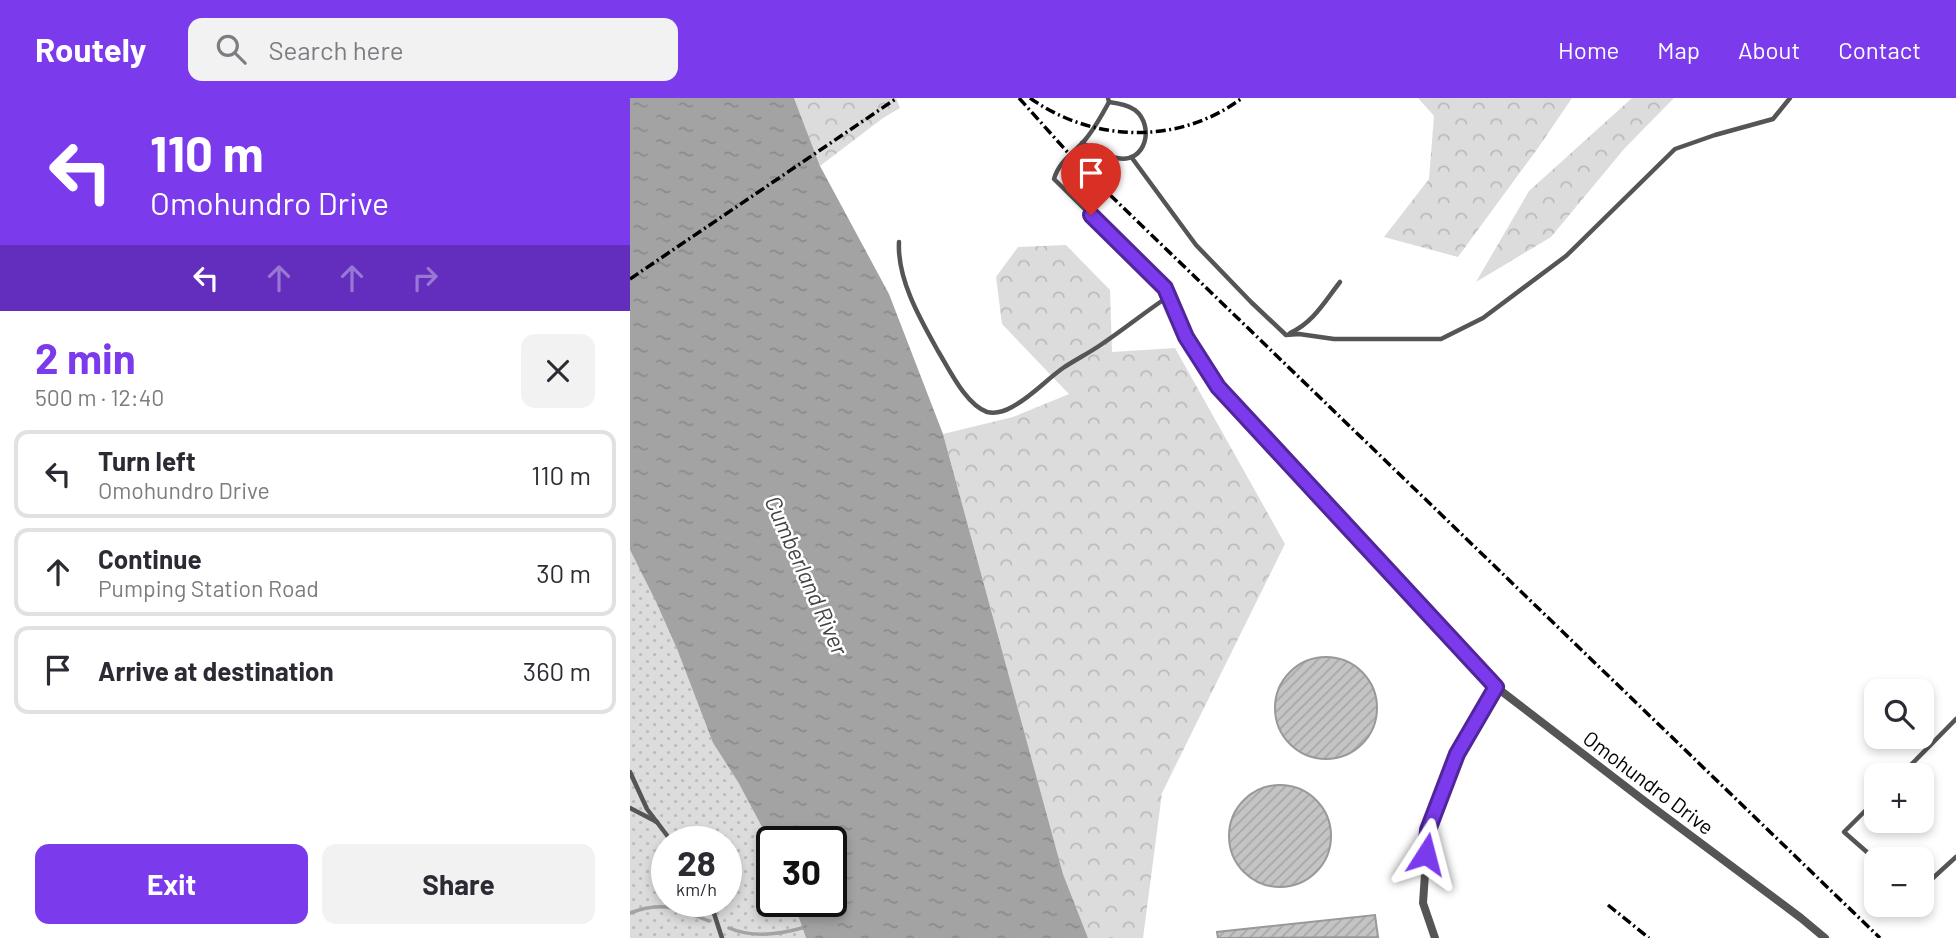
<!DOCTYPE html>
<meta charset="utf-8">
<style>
body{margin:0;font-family:Barlow,sans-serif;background:#f2f2f3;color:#2b2b33;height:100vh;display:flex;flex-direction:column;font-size:26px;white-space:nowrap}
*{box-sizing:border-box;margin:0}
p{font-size:23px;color:#7c7c81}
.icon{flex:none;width:38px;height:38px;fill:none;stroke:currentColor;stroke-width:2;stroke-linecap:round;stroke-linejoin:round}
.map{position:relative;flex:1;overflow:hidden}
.drawer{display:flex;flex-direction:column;background:#fff;width:630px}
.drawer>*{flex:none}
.banner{background:#7c3aed;color:#fff;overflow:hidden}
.buttons{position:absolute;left:1234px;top:581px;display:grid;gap:14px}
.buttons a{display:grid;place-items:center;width:70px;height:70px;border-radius:14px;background:#fff;box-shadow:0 4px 10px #0003;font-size:35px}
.speed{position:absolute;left:21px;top:728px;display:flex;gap:14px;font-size:35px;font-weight:700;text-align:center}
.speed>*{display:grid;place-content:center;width:91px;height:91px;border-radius:50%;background:#fff;box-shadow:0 4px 10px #0003;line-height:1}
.speed small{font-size:18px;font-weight:400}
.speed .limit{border:4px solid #111;border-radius:10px;background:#fff;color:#111}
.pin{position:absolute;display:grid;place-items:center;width:60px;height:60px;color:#fff;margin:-72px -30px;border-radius:50% 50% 50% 0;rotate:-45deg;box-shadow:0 0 7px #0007}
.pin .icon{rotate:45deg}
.me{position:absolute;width:77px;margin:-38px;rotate:9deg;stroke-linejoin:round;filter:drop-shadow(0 0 5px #0008)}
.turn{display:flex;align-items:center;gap:24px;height:147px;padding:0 35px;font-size:32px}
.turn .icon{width:91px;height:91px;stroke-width:2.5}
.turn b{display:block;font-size:49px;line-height:60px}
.lanes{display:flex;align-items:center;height:66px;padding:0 35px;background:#0003;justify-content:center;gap:35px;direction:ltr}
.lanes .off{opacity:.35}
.round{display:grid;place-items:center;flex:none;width:74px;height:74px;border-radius:14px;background:#f2f2f3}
.overview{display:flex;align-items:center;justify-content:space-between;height:119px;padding:0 35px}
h1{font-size:42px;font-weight:700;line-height:52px;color:#7c3aed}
.primary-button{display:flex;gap:14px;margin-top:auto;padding:14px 35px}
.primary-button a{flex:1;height:80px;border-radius:14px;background:#7c3aed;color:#fff;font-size:28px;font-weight:700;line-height:80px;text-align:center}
.primary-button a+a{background:#f2f2f3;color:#2b2b33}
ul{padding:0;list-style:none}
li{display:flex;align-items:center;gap:21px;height:88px;margin:0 14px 10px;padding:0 21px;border:4px solid #e1e1e2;border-radius:14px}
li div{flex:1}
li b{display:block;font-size:26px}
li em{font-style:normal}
header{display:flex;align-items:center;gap:42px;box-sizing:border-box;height:98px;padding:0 35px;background:#7c3aed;color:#fff}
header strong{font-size:33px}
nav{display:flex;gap:38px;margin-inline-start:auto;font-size:24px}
.search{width:490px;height:63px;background:#f2f2f3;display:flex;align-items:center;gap:18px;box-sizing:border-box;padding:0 24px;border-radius:14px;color:#7c7c81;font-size:26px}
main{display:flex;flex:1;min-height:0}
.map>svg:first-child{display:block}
</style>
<header>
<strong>Routely</strong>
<div class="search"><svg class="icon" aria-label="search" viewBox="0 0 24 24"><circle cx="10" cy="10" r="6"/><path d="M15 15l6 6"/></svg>Search here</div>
<nav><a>Home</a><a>Map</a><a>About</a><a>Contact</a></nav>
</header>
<main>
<section class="drawer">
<div class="banner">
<div class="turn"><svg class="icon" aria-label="left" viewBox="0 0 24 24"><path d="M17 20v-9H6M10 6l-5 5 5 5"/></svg><div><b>110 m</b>Omohundro Drive</div></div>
<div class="lanes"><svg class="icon" aria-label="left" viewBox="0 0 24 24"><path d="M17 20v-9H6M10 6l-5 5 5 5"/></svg><svg class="icon off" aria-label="ahead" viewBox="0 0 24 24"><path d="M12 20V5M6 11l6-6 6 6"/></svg><svg class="icon off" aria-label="ahead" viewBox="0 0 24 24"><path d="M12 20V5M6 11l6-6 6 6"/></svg><svg class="icon off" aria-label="right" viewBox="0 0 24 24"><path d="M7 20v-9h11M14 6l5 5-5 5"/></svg></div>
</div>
<div class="overview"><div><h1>2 min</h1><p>500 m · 12:40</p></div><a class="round"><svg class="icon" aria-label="close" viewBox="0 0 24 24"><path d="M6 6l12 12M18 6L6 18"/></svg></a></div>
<ul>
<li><svg class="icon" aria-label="left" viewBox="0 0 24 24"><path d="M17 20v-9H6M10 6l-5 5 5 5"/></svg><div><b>Turn left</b><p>Omohundro Drive</p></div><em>110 m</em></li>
<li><svg class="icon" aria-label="ahead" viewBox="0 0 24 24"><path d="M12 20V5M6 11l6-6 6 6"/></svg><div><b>Continue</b><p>Pumping Station Road</p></div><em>30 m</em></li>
<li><svg class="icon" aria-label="arrive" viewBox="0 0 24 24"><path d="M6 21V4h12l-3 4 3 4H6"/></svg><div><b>Arrive at destination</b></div><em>360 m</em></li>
</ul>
<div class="primary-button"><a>Exit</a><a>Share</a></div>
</section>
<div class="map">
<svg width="1326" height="840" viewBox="0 0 1326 840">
<defs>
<pattern id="forest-crowns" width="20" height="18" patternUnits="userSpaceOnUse" patternTransform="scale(1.75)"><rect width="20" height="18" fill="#dcdcdc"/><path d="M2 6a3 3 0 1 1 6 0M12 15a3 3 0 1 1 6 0" fill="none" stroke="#bbb"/></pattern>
<pattern id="park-dots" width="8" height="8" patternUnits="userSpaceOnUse" patternTransform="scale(1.75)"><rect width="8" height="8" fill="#dcdcdc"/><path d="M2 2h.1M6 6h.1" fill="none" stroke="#bbb" stroke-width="1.8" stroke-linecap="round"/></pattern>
<pattern id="water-ripples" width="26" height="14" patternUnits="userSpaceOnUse" patternTransform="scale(1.75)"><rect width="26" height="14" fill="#a3a3a3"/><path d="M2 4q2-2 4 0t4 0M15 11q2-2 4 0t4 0" fill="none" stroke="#8b8b8b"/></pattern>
<pattern id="building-hatch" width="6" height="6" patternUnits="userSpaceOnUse" patternTransform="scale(1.75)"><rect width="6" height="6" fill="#c4c4c4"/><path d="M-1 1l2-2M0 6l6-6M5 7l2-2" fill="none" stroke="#a7a7a7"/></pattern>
</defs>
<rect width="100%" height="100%" fill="#fff"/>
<g fill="url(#forest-crowns)">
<polygon points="164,0 266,0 270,10 253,20 190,68"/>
<polygon points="788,0 942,0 908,50 828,159 754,139 799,81 804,18"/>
<polygon points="1002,0 1044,0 994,51 921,139 846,184 899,93"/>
<polygon points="436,147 480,192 482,254 545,250 655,446 532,695 513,840 458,840 433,776 313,336 383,319 439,296 372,226 366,179 388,149"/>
</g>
<path fill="url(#park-dots)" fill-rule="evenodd" d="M0,452l26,52 21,47 36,94 25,39 24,45 10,21v53h21l13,37h-176zM37,744h59v59h-59z"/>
<polygon fill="url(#water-ripples)" points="0,0 164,0 190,68 259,196 313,336 433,776 458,840 176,840 163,803 201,803 201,744 142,744 142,750 132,729 108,684 83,645 47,551 26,504 0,452"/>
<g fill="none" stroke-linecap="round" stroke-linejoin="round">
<g stroke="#a3a3a3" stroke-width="3.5">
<path d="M0,815c33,-13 48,-4 79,8"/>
<path d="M99,830c23,10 48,7 73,0"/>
</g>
</g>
<g fill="url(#building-hatch)" stroke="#999" stroke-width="2">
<circle cx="696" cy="610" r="51"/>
<circle cx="650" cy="738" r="51"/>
<polygon points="745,817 748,839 588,840 587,834"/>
</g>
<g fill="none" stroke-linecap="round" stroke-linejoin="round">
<g stroke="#555" stroke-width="4.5">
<path d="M478,0l1,4c-7,13 -14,26 -24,38 -11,13 -26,21 -31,39l111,109 21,49 32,50 240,259"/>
<path d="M452,45c11,5 24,13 35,15 29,6 38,-32 18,-48 -7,-5 -18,-7 -26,-8"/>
<polyline points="502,60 566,147 621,204 656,237 669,236 704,241 811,241 853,220 936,158 1045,51 1085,37 1143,21 1160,0"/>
<path d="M269,144c-2,37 21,77 39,109 11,18 28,54 49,61 9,2 18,-1 25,-5 19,-10 34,-27 51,-39 12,-8 24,-14 36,-22 24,-16 46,-34 70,-50"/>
<path d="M660,235c23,-10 35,-32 50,-51"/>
<polyline points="0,674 17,711 42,744"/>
<polyline points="1271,677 1326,621"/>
<polyline points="1246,702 1214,734 1246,762"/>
<polyline points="0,710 27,724"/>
<polyline points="1292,790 1326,759"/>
<polyline points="80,803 92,840"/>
</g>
<g stroke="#555" stroke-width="8">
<polyline points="828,548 866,589 1017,705 1171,820 1195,840"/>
<polyline points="805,840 793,805 798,732 827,656 866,589"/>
</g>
<g stroke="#000" stroke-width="3.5" stroke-dasharray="10 3.5 2 3.5" stroke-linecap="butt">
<polyline points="389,0 449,67 1250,840"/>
<path d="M400,0c63,45 150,47 212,0"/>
<polyline points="0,181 267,0"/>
<polyline points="978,807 1019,840"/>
</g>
</g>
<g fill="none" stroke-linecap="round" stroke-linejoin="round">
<defs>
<polyline id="route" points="461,117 535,190 556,239 588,289 866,589 827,656 798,732 796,756"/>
</defs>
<use href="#route" stroke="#51269a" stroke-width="18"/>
<use href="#route" stroke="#7c3aed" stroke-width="12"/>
</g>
<g text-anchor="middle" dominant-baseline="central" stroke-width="5" stroke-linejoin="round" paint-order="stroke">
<g font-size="21" fill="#000" stroke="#fff">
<text transform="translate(1019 684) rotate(37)">Omohundro Drive</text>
</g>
<g font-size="23" font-style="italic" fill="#444" stroke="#fff">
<text transform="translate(177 477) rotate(66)">Cumberland River</text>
</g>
</g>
</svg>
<div class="buttons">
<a><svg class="icon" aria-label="search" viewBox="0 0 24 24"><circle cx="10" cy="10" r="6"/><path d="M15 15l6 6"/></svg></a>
<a>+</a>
<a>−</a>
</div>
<div class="speed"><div>28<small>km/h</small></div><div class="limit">30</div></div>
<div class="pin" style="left:461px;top:117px;background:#d93025"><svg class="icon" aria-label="arrive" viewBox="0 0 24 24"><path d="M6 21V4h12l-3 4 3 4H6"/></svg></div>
<svg class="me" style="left:796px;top:756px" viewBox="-20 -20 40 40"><path d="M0-17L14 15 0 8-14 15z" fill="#7c3aed" stroke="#fff" stroke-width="4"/></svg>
</div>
</main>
